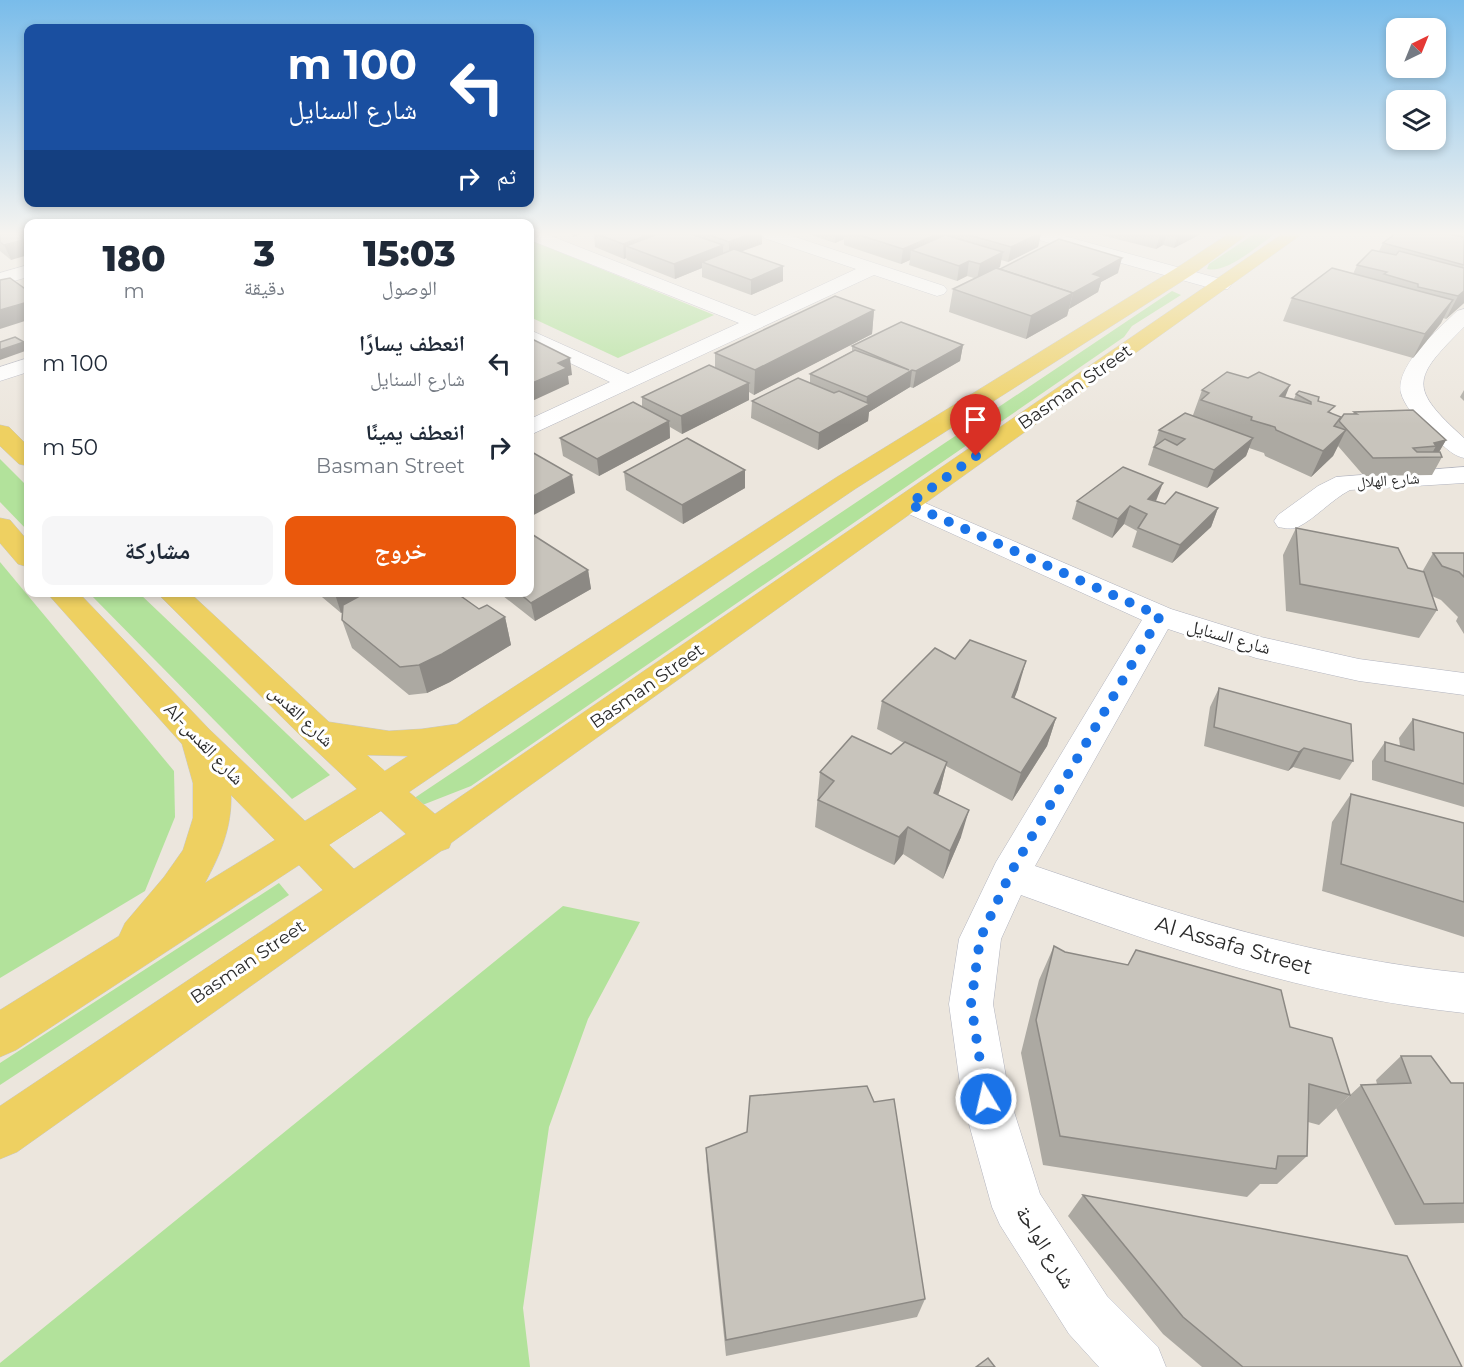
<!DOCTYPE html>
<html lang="ar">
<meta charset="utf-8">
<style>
body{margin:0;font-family:Montserrat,"Noto Naskh Arabic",sans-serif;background:#f6f6f7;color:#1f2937;direction:rtl;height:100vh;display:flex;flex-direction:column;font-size:22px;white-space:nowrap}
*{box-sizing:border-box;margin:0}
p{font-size:20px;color:#747a83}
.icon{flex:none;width:33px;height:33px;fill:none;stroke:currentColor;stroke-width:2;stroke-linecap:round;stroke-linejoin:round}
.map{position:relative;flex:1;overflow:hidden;direction:ltr}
.sheet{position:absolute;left:24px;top:219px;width:510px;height:378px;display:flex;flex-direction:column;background:#fff;border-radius:12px;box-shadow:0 3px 9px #0003;direction:rtl}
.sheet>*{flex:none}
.hud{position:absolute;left:24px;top:24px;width:510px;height:183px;border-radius:12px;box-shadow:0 3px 9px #0003;direction:rtl;background:#1a4fa0;color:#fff;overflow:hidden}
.needle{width:39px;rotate:43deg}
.buttons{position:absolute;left:1386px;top:18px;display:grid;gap:12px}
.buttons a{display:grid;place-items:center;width:60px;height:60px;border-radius:12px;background:#fff;box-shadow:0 3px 9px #0003;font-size:30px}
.pin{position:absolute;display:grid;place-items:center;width:51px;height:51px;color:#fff;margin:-62px -26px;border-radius:50% 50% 50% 0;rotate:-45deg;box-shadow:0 0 6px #0007}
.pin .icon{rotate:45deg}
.me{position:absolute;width:66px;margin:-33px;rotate:351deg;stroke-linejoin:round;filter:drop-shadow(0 0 4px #0008)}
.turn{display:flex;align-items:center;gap:21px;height:126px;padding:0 18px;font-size:27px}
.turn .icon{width:78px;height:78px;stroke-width:2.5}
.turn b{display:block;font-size:42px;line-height:51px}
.then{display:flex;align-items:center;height:57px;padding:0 18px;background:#0003;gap:12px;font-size:22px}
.eta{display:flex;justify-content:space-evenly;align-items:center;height:102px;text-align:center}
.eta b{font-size:36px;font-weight:800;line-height:42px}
.primary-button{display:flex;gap:12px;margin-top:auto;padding:12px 18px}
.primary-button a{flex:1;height:69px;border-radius:12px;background:#ea580c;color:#fff;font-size:24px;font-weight:800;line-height:69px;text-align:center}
.primary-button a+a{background:#f6f6f7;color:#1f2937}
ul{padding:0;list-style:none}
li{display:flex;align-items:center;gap:18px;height:84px;padding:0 18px}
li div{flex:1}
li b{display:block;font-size:22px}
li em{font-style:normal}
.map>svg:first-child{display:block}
</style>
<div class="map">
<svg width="1464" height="1367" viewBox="0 0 1464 1367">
<rect width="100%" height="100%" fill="#ece6dd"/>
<g fill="#b2e29b">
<path d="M1254,234h21c-17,11 -48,40 -68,35l2,-5z"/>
<polygon points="530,240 714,315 618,358 530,317"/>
<polygon points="1172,291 1181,295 1132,326 1124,337 471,786 425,804 404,805"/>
<polygon points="0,459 28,487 28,531 0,502"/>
<polygon points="0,562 174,771 175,817 145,891 0,978"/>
<polygon points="89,593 139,593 330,775 292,799"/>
<polygon points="279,883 289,895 0,1085 0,1063"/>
<polygon points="563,906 640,922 588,1019 549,1127 523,1308 530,1367 0,1367 0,1363"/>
</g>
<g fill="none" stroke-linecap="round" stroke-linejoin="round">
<defs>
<g id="minor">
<polygon points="530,234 546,234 755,316 856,269 764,238 761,234 786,234 944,286 947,290 944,294 937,296 874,275 530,435 530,419 610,382 530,344 530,330 628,374 739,323 530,240"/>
<polygon points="1029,234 1057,234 1228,281 1231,285 1228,289 1214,289 1032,238"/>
<path d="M1464,309v18c-52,52 -56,60 0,111v20c-15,-3 -28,-20 -39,-31 -9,-9 -21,-22 -24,-34 -6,-28 38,-64 56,-82z"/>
<polygon points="28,358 28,372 0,381 0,367"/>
<path d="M1464,467v16l-114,7c-19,10 -34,28 -52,37 -7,3 -13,1 -20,0l-4,-6 4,-6 40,-29 18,-9z"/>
<path d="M909,496l262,113 90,28 98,22 105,14v22l-105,-14 -103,-23 -88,-29 -133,237c143,49 278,92 429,107v40c-158,-17 -295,-64 -443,-118l-20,44 -8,65 17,95 30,95 67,102 51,51 8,20h-67l-30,-33 -69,-109 -8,-18 -30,-108 -13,-95 10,-65 37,-77 146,-242 -242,-110 -4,-6 4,-6z"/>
</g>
<polygon id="tertiary" points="28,265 28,277 0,285 0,273"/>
<g id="primary">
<path d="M1228,234h20l-53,39 -340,216 -446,303 26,22 847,-580h20l-784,560 -67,49 -2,5 -8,3 -424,301 -17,7v-53l323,-216 -24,-25 -283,185 -16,7v-47l119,-74 6,-13 39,-46 19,-27 10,-32v-35l-11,-39 -136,-152h32l131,137 96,92 52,-32 -52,-49 -149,-148h33l140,130 60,9 33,-2 35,-5 380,-247 344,-212zM367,755l41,1 -23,15zM231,795l44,45 -70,43c15,-28 27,-55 26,-88zM381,811l25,23 -52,35 -25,-24z"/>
<polygon points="0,425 9,427 28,446 28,466 19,464 0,446"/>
<polygon points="0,518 10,520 28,541 28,567 18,564 0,543"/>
</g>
</defs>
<use href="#minor" stroke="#b1b3be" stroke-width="1"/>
<use href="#tertiary" stroke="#b1b3be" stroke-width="1"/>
<use href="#primary" stroke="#c8c8c8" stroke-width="1"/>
<use href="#minor" fill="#fff" fill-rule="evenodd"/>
<use href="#tertiary" fill="#fff" fill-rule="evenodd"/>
<use href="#primary" fill="#eed061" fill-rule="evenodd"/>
</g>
<g fill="#aca9a2">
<polygon points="0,234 11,260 0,251"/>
<polygon points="594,234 762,234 762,244 742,251 783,281 751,295 702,277 702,268 675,279 627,260 626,258 624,259 595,247"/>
<polygon points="808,234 1041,234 1038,247 1008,262 1001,260 1000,267 998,268 1118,273 1101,282 1098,292 1069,309 1067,316 1026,339 949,312 953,289 974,278 967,276 957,281 909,265 910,260 901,264 844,245 844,239 835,243"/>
<polygon points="1097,234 1200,234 1199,235 1174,248 1163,245 1156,249"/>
<polygon points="1464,234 1464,303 1446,319 1443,318 1441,323 1413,358 1283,321 1292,298 1353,274 1357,265 1379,251 1383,243"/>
<polygon points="874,310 872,334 754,395 749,392 749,400 682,434 670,427 670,438 599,476 563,456 560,438 642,407 642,397 715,368 715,353"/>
<polygon points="963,345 960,361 913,388 910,387 869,412 868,421 818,450 751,418 752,401 810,383 810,374 852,351 852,346"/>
<polygon points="1202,390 1285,397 1294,399 1296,394 1318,401 1340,420 1353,414 1354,412 1446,440 1439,452 1442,457 1432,475 1364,476 1338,446 1333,456 1311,477 1265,456 1264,453 1249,448 1246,456 1207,488 1148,465 1159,430 1193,415"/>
<polygon points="1464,390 1464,401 1460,397"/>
<polygon points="624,472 745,488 683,524 626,490"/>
<polygon points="1077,501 1156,501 1165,504 1218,508 1211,527 1172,563 1132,547 1137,531 1124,524 1112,538 1072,519"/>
<polygon points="1296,528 1408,568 1422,572 1433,553 1464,553 1464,634 1456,621 1458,617 1441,600 1432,596 1437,610 1419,638 1286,611 1283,555"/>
<polygon points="588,570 591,589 535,621 498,592 530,592"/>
<polygon points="316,592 455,592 479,609 505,617 511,645 450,682 427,693 409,695 352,648 342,620 342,612 341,613"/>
<polygon points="955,659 1018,689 1014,698 1056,718 1047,746 1012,801 946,766 940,790 938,795 961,837 943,879 903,854 894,865 815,827 820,772 891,754 904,743 877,729 882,701"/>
<polygon points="1219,688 1353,761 1340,780 1293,767 1288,771 1204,746 1210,707"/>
<polygon points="1413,719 1464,733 1464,807 1372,780 1372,761 1385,742 1400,746 1399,738"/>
<polygon points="1351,794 1464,823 1464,937 1322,891 1332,822"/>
<polygon points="1054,946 1065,952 1290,1027 1350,1095 1319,1125 1308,1122 1307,1156 1277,1184 1260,1184 1247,1197 1043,1165 1021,1053 1039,980"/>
<polygon points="1401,1056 1451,1083 1464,1083 1464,1223 1395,1225 1336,1108 1361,1085 1377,1084 1376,1080"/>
<polygon points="706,1148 925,1299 917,1317 726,1356 707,1170"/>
<polygon points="1083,1195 1462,1367 1202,1367 1163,1334 1068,1216"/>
</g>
<g fill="#8c8984">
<polygon points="572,234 581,234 573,237"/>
<polygon points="646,234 665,234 626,246 626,258 624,259 623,244"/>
<polygon points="750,234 762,234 762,244 729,256 729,242"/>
<polygon points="836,234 845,234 844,239 835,243"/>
<polygon points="938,234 942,234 940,246 911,250 910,260 901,264 903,249"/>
<polygon points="943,234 956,234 942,240"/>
<polygon points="1039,234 1041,234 1038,247 1008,262 1011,247"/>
<polygon points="1162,234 1167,234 1163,245 1156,249 1160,235"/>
<polygon points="1178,234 1200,234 1199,235 1174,248"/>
<polygon points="28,239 28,255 11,260 4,245"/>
<polygon points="723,245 723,260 702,262 702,268 675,279 674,264"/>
<polygon points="1003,252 1000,267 977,279 980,264"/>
<polygon points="1122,258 1118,273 1101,282 1098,292 1069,309 1073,293 1093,274"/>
<polygon points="969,261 967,276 957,281 959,266"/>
<polygon points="783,266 783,281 751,295 751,280"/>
<polygon points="1464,291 1464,303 1446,319 1458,296"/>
<polygon points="1073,293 1067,316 1026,339 1031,316"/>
<polygon points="1453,300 1441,323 1413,358 1425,334"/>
<polygon points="28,302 28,320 0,329 0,310"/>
<polygon points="874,310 872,334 754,395 755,370"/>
<polygon points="24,342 28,350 0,360 0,350"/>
<polygon points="963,345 960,361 913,388 916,371"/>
<polygon points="570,358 572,375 568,376 569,384 530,402 530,384 558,363"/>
<polygon points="912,370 910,387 869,412 868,421 818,450 819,433 866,406 867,397"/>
<polygon points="749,383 749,400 682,434 681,416"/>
<polygon points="1290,385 1280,410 1280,396"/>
<polygon points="669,421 670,438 599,476 597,459"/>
<polygon points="1346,430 1333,456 1311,477 1323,451"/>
<polygon points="1253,438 1246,456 1207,488 1214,470"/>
<polygon points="1446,440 1436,457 1430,457 1436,446 1434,443"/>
<polygon points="745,470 745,488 683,524 682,505"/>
<polygon points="572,475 575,493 530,517 530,498"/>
<polygon points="1163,483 1156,501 1148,499"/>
<polygon points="1130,506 1124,524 1112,538 1118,519"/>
<polygon points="1218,508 1211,527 1172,563 1180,545"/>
<polygon points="588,570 591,589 535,621 531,603"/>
<polygon points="338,592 380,592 341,613 335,594"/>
<polygon points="505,617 511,645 450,682 427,693 419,665"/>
<polygon points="1026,661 1018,689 1004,725 1012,697"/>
<polygon points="1056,718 1047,746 1012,801 1021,773"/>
<polygon points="1304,748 1293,767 1288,771 1299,752"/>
<polygon points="947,762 940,790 927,821 934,793"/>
<polygon points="969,810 961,837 943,879 950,851"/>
<polygon points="908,827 903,854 894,865 899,837"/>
</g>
<g fill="#c8c4bc" stroke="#8c8984" stroke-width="1.5">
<polygon points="0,234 28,234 28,239 4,245 0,242"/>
<polygon points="597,234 646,234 642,235 646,236 623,244"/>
<polygon points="658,234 691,234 723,245 674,264 626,246"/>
<polygon points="707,234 750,234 729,242"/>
<polygon points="856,234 938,234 903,249"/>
<polygon points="966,234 1039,234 1011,247"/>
<polygon points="1395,234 1449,234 1464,237 1464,265 1383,243"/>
<polygon points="1449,234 1464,234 1464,237"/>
<polygon points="945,235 1003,252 980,264 969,261 959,266 911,250"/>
<polygon points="1059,239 1122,258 1093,274 1102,277 1073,293 1000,269"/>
<polygon points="734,249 783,266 751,280 702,262"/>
<polygon points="1372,250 1396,255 1399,251 1464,268 1464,291 1458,296 1418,287 1418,284 1384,274 1387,272 1357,265"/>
<polygon points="996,268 1073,293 1031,316 953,289"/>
<polygon points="1332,268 1453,300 1425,334 1292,298"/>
<polygon points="10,278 28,291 28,302 0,310 0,280"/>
<polygon points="835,296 874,310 755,370 715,353"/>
<polygon points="901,322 963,345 916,371 912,370 867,397 810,374 855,350 909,370 852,346"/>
<polygon points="15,337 24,342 0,350 0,342"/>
<polygon points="530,338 570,358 558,363 567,368 530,384"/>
<polygon points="709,365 749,383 681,416 642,397"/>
<polygon points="1227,372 1248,378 1259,372 1290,385 1280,396 1311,404 1311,402 1296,394 1299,391 1319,397 1318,401 1335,406 1328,412 1341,417 1334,426 1346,430 1323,451 1276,430 1275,427 1251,420 1252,417 1201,400 1209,393 1202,390"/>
<polygon points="798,378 834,393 839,391 870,404 819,433 752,401"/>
<polygon points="633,402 669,421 597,459 560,438"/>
<polygon points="1413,410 1446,440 1434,443 1436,446 1413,448 1417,452 1440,452 1442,457 1373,458 1339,421 1344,414 1357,414 1354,412"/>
<polygon points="1185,413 1253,438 1214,470 1154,447 1165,439 1177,445 1185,439 1159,430"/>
<polygon points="687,438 745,470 682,505 624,472"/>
<polygon points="530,451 572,475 530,498"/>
<polygon points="1123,467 1163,483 1148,499 1165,504 1176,492 1218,508 1180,545 1138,528 1147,514 1130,506 1118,519 1077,501"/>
<polygon points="1296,528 1398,548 1408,568 1424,572 1437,610 1300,584"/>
<polygon points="530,533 588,570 531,603 518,592 530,592"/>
<polygon points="1433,553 1464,553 1464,577 1459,572 1442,566"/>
<polygon points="367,592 455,592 479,609 487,605 505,617 442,654 419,665 400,667 342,620 343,605"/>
<polygon points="970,640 1026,661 1012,697 1056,718 1021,773 882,701 935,648 955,659"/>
<polygon points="1219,688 1351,724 1353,761 1304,748 1299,752 1214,727"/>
<polygon points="1413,719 1464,733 1464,784 1385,761 1385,742 1414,750"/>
<polygon points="852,736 891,754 905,742 947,762 934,793 969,810 950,851 908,827 899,837 818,800 834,781 820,772"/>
<polygon points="1351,794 1464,823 1464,902 1341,864"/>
<polygon points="1054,946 1065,952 1128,965 1136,950 1281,990 1290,1027 1332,1038 1350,1095 1309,1084 1307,1156 1278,1156 1276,1169 1060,1136 1036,1020"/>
<polygon points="1401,1056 1431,1056 1451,1083 1464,1083 1464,1203 1424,1204 1361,1085 1411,1083"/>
<polygon points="867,1086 874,1102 894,1099 925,1299 726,1340 706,1148 747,1132 750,1096"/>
<polygon points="1083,1195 1407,1256 1462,1367 1243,1367 1183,1317"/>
<polygon points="988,1358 995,1367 976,1367"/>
</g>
<linearGradient id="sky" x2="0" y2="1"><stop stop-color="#79bcea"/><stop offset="0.55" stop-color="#f6f4f0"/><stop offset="1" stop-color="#f6f4f0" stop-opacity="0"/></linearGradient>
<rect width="1464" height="425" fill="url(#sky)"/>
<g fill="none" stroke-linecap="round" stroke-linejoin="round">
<polyline stroke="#1a73e8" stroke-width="10" stroke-dasharray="0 18" points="976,456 909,504 1160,616 1010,874 980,939 971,1004 986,1099"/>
</g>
<g text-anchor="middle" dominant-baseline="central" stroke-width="6" stroke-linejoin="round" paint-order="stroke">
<g font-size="15" fill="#2b2b2b" stroke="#fff">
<text transform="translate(1388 480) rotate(-4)">شارع الهلال</text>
</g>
<g font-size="18" fill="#2b2b2b" stroke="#fff">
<text transform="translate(1075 387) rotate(-35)">Basman Street</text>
<text transform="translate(1229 637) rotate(16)">شارع السنايل</text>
<text transform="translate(647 686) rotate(-35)">Basman Street</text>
<text transform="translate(301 716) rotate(43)">شارع القدس</text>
<text transform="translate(204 744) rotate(46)">Al-شارع القدس</text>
<text transform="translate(248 962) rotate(-34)">Basman Street</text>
</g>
<g font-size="21" fill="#2b2b2b" stroke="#fff">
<text transform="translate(1234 945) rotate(16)">Al Assafa Street</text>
<text transform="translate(1046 1247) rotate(58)">شارع الواحة</text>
</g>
</g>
</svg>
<div class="buttons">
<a><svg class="needle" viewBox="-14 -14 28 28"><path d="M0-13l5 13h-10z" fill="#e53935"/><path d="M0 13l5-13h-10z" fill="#747a83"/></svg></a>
<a><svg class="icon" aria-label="layers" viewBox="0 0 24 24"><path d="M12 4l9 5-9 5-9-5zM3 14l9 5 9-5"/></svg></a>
</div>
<div class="pin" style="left:976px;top:456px;background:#d93025"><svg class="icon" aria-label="arrive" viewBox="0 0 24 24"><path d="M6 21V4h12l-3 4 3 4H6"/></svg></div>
<svg class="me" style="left:986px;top:1099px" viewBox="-20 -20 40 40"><circle r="17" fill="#1a73e8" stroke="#fff" stroke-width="3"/><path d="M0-11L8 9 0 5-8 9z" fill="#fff"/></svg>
<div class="hud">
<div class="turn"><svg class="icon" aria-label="left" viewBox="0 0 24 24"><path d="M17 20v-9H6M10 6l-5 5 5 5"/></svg><div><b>100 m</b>شارع السنايل</div></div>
<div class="then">ثم<svg class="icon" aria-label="right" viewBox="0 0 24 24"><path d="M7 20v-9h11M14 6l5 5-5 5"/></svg></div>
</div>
<section class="sheet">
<div class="eta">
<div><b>15:03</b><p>الوصول</p></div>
<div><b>3</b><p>دقيقة</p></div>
<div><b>180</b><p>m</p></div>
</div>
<ul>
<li><svg class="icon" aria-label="left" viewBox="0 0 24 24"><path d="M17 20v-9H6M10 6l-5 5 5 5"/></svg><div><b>انعطف يسارًا</b><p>شارع السنايل</p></div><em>100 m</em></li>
<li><svg class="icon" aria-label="right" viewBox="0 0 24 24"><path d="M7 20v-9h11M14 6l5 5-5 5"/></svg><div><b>انعطف يمينًا</b><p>Basman Street</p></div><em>50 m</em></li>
</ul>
<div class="primary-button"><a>خروج</a><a>مشاركة</a></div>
</section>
</div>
